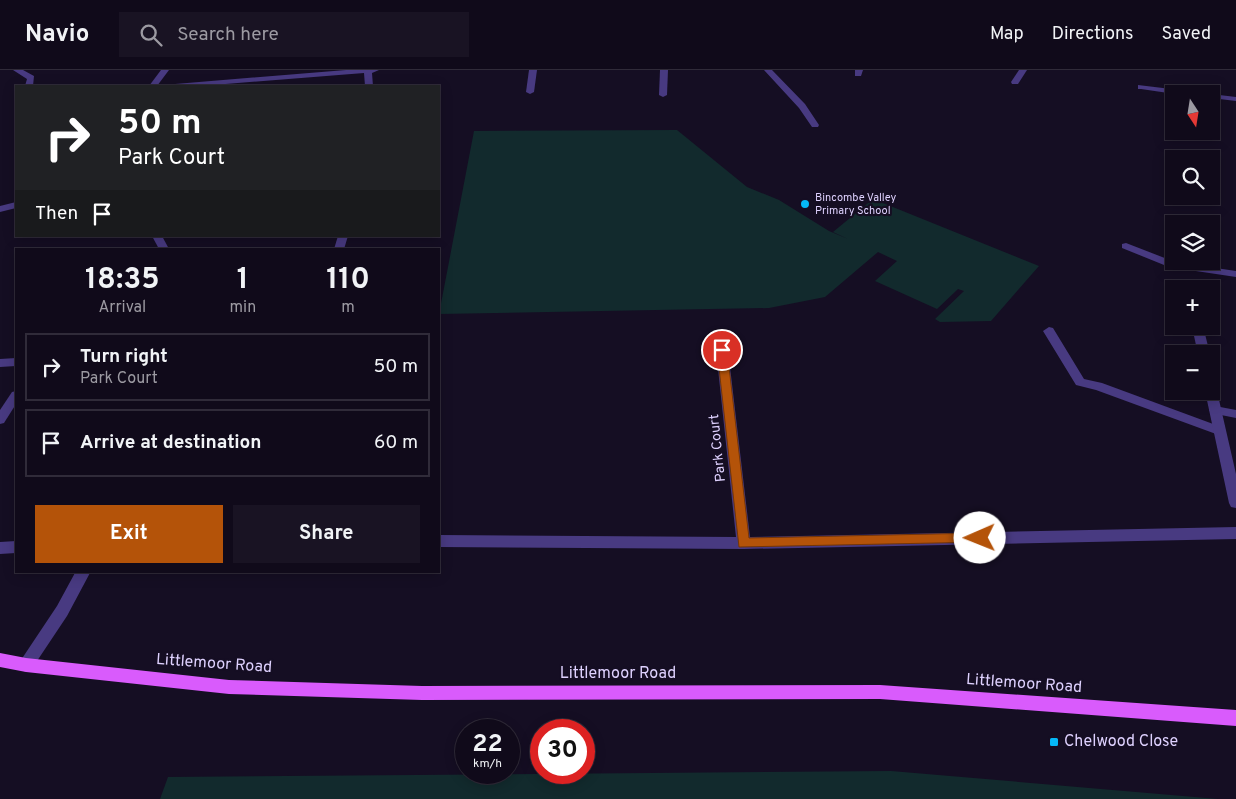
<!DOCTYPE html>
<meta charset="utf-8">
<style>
body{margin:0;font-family:Overpass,sans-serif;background:#191323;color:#f1f3f6;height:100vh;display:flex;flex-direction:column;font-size:19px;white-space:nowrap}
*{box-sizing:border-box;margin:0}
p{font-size:16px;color:#9c9aa2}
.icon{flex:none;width:28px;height:28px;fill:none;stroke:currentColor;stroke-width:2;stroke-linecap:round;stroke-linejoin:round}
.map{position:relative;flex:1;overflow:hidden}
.panel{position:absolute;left:15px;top:178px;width:425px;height:325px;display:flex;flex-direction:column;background:#100a1a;border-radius:0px;box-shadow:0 2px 12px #0003,0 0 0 1px #302b39}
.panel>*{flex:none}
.hud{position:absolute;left:15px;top:15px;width:425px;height:152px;border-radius:0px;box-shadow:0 2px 12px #0003,0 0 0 1px #302b39;background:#202124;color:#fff;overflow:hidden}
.needle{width:32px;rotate:168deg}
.controls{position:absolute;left:1165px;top:15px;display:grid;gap:10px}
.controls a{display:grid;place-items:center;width:55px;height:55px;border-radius:0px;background:#100a1a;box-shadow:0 2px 12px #0003,0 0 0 1px #302b39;font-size:25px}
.speed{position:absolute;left:455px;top:649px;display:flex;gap:10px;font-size:25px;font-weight:700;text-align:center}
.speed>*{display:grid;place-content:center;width:65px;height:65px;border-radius:50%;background:#100a1a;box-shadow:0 2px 12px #0003,0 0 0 1px #302b39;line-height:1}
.speed small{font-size:12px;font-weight:400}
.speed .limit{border:8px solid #d22;background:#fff;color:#111}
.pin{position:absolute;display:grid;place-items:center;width:42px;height:42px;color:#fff;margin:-21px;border:2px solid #fff;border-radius:50%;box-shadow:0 1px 5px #0007}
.me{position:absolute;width:55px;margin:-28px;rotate:269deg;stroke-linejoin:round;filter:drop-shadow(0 0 4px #0008)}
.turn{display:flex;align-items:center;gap:18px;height:105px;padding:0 20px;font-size:22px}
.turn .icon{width:65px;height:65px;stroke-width:2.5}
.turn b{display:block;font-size:35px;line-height:42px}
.then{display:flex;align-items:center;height:48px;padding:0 20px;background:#0003;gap:10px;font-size:19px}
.eta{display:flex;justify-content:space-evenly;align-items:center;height:85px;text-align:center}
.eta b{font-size:30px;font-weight:700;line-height:35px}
.cta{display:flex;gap:10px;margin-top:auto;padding:10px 20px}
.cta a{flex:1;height:58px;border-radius:0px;background:#b45309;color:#fff;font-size:20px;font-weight:700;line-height:58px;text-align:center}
.cta a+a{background:#191323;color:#f1f3f6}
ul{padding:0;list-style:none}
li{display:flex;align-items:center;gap:15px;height:68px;margin:0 10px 8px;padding:0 10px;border:2px solid #302b39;border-radius:0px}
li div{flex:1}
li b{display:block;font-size:19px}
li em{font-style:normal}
header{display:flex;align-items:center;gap:30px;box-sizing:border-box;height:70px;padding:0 25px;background:#100a1a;border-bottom:1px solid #302b39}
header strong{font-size:24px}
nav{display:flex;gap:28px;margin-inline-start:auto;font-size:18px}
.search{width:350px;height:45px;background:#191323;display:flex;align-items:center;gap:12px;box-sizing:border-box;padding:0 18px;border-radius:0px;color:#9c9aa2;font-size:19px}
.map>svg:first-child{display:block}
</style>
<header>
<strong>Navio</strong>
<div class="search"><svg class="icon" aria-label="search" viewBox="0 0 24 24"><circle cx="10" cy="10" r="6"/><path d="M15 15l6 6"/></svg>Search here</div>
<nav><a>Map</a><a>Directions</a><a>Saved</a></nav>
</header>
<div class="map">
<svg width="1236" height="729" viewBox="0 0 1236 729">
<rect width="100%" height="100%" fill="#150e23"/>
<g fill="#122a2d">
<polygon points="677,60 747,117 779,130 829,161 848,169 833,162 873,129 1039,196 991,251 940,252 935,249 964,221 958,219 937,239 875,211 897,191 878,182 825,227 769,238 439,244 474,61"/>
<polygon points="891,701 1218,729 160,729 168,707"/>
</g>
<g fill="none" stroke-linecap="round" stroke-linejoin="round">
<g fill="#483a81" fill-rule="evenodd">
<polygon points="13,0 23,0 34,6 33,16 25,16 27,9"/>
<polygon points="660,0 668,0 667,25 663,27 659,25"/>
<polygon points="855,0 863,0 861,6 855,6"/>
<polygon points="1019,0 1027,0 1018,14 1012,14 1011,12"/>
<polygon points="1138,15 1196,22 1200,24 1175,24 1141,19 1138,19"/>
<polygon points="1210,24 1211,24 1236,27 1236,31 1211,28"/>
<polygon points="1126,173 1175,192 1236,201 1236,207 1169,197 1122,178 1122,174"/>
<polygon points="1049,257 1053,258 1084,309 1102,313 1224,358 1226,361 1224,364 1216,364 1096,320 1076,315 1043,261"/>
<polygon points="16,288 16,296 0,297 0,289"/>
<polygon points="16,321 16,334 4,353 0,354 0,340 12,322"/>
<polygon points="1215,336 1236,340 1236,348 1211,343 1209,340 1211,337"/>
<polygon points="16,471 16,483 0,484 0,472"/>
</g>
<g fill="#483a81" fill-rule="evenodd">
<polygon points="161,0 169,0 157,16 149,16"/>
<polygon points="346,0 379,0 372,3 373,16 365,16 364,3 201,16 171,16 175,14"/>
<polygon points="529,0 537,0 534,22 530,24 526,22"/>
<polygon points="764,0 772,0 805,34 819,55 818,57 812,57 799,38"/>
<polygon points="16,132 16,138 0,142 0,136"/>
<polygon points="152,166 162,166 169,179 159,179"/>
<polygon points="338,166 348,166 344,179 334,179"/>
<polygon points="1192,257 1203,256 1210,284 1198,284"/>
<polygon points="722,276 728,280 750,467 1236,457 1236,469 744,479 439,477 439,465 736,467 716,280"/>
<polygon points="1211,317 1217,321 1236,404 1236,438 1231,437 1229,433 1205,321 1211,321"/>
<polygon points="76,501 91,501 67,546 31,600 26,602 21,600 18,595 21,590 57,536"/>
</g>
<polygon fill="#d95bfc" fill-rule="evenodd" points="0,583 26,588 229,610 422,616 880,615 1236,640 1236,656 880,629 422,630 229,624 26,602 0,597"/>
</g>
<polygon fill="#b45309" stroke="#753606" points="722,276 727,280 749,468 980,463 986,468 984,472 739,477 717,280"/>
<g fill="#05b8f7" stroke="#150e23" stroke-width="2">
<circle cx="805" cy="134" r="5"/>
<rect x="1049" y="667" width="10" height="10" rx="2.5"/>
</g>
<g text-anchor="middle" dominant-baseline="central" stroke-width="4.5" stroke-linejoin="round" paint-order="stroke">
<g font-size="11" fill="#ded1fe" stroke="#150e23" text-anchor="start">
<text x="815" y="128">Bincombe Valley<tspan x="815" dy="13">Primary School</tspan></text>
</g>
<g font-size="14" fill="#ded1fe" stroke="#150e23">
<text transform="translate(718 378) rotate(-96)">Park Court</text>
</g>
<g font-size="16" fill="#ded1fe" stroke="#150e23">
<text transform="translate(214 594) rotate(4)">Littlemoor Road</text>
<text x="618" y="604">Littlemoor Road</text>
<text transform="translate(1024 614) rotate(4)">Littlemoor Road</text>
</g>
<g font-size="16" fill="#ded1fe" stroke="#150e23" text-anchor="start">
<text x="1064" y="672">Chelwood Close</text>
</g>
</g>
</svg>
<div class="controls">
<a><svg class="needle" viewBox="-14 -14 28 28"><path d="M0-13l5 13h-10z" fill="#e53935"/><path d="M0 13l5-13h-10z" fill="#9c9aa2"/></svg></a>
<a><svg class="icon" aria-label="search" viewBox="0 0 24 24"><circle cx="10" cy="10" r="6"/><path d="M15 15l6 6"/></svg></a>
<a><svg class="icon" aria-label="layers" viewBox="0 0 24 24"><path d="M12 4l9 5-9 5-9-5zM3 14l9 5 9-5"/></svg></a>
<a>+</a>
<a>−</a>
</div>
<div class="speed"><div>22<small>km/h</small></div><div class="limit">30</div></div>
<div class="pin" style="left:722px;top:280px;background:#d93025"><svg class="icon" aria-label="arrive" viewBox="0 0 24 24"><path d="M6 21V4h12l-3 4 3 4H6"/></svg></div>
<svg class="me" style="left:980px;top:468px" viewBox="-20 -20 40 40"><circle r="19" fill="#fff"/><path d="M0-13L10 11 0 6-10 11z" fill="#b45309"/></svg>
<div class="hud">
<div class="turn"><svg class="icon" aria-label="right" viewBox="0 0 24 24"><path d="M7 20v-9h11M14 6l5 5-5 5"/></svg><div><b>50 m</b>Park Court</div></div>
<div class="then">Then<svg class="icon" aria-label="arrive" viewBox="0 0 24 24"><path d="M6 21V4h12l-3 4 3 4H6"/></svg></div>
</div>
<section class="panel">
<div class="eta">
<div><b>18:35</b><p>Arrival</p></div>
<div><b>1</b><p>min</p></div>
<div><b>110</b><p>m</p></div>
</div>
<ul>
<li><svg class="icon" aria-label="right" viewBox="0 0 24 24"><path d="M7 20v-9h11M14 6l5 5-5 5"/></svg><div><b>Turn right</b><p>Park Court</p></div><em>50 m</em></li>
<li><svg class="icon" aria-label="arrive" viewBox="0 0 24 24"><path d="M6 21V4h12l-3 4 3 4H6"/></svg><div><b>Arrive at destination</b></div><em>60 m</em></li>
</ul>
<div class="cta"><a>Exit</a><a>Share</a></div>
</section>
</div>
